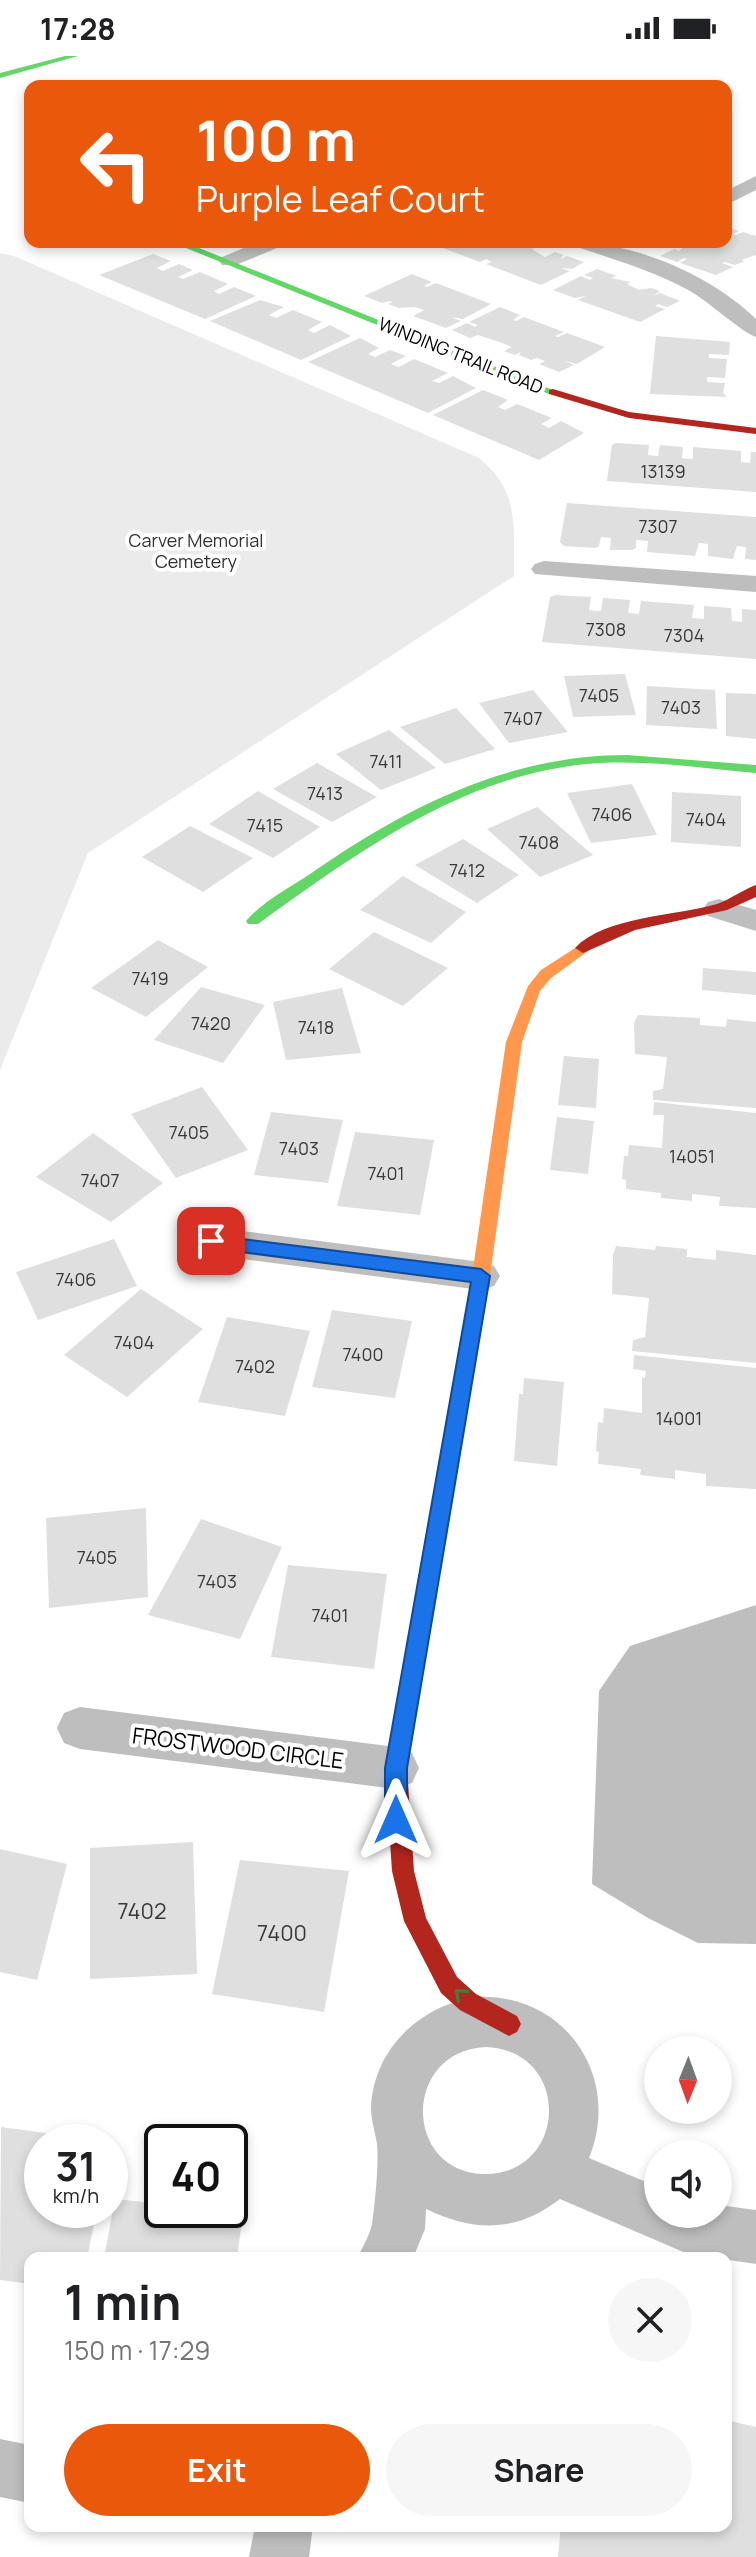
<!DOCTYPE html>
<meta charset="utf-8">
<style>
body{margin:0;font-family:Manrope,sans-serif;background:#f6f6f6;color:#202124;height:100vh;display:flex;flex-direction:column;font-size:30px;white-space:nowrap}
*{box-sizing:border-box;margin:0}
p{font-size:26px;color:#757577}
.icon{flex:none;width:44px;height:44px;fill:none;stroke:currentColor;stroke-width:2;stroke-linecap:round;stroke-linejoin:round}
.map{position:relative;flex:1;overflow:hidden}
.panel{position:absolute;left:24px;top:2196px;width:708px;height:280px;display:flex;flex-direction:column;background:#fff;border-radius:16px;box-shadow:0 4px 12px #0003}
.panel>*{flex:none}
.hud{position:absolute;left:24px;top:24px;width:708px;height:168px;border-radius:16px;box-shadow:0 4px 12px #0003;background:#ea580c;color:#fff;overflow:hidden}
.needle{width:52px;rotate:181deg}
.controls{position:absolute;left:644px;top:1980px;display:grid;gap:16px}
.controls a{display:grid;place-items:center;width:88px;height:88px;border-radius:50%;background:#fff;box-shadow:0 4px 12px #0003;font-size:40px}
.speed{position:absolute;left:24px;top:2068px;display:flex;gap:16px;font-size:40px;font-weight:700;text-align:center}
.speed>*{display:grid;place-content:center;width:104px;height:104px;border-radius:50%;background:#fff;box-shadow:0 4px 12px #0003;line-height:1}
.speed small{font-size:20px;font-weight:400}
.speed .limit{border:4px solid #111;border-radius:12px;background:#fff;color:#111}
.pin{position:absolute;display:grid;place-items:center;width:68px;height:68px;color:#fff;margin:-34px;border-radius:16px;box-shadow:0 4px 12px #0006}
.me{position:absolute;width:88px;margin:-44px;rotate:0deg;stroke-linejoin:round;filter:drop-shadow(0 0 6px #0008)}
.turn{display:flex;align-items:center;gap:28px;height:168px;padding:0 40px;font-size:36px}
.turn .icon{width:104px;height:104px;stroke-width:2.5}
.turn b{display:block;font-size:56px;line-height:68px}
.round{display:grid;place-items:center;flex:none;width:84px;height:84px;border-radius:42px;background:#f6f6f6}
.headline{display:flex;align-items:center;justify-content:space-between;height:136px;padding:0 40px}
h1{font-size:48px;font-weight:700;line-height:60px}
.button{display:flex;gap:16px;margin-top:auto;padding:16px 40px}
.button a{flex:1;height:92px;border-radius:48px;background:#ea580c;color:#fff;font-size:32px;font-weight:700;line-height:92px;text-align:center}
.button a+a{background:#f6f6f6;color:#202124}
.status{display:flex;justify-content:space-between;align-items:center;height:56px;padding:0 40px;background:#fff;direction:ltr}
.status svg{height:22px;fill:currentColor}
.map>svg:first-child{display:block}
</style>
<div class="status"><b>17:28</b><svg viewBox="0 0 49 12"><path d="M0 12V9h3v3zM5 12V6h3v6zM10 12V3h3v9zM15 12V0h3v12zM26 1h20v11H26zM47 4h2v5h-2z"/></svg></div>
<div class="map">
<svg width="756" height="2501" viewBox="0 0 756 2501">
<rect width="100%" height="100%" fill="#fff"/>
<path fill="#ebebeb" d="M0,197l14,3 465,202c42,34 34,70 35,118l-426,277 -88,217z"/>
<polygon fill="#bebebe" points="756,1549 756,1888 698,1887 648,1862 592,1828 599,1635 630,1590"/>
<g fill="#dfdfdf">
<polygon points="726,171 739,175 732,178 736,179 743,176 756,180 756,199 741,204 745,205 735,209 725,206 722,207 733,211 716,219 680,207 687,203 684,202 677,206 660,200 674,193 679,195 688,188 726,186"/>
<polygon points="453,186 523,186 521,188 537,190 532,193 545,201 555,196 564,199 560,203 567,200 584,206 572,213 561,212 570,215 541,229 486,208 492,206 486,203 480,206 440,191"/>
<polygon points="153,198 171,205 157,212 163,215 179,208 193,214 178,221 183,223 200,216 228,228 214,235 219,238 234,231 256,240 205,263 99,219"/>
<polygon points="597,213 617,220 611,222 631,226 627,228 639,234 651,232 660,235 653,240 660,237 680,245 667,251 658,248 655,250 665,253 640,266 578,244 586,240 575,242 553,234 581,220 590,224 593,222 584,219"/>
<polygon points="412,218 432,226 424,230 427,231 436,227 491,248 463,263 451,261 461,265 446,272 413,260 424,254 415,251 399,252 388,248 392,246 390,245 382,247 364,240"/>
<polygon points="260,244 284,251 269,259 276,262 293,254 322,266 308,274 314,277 330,269 351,280 301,304 210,265"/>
<polygon points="500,251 520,259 513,264 516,265 524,261 564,276 555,280 558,281 567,277 605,291 577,308 564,305 574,309 559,316 539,308 545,305 537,302 531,304 519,299 521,296 515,299 504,295 512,291 502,287 478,279 470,282 452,274 467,267 475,271 478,269 469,266"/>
<polygon points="656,280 730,286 729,299 709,298 709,302 727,303 725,322 707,321 707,326 725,327 723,337 727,341 650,338"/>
<polygon points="360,282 379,292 368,298 375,301 390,294 406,300 391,308 399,311 414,303 448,317 432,325 439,327 453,320 476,332 428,357 308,306"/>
<polygon points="483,334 508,344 498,351 505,354 517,348 552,362 541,368 549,372 561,365 584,377 539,404 433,359"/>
<polygon points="616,387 649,389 648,399 658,400 660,389 683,391 682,402 693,403 693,391 741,395 741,406 750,407 751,396 756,396 756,436 607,425 612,389"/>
<polygon points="567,447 756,461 756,504 745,503 746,491 737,490 733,503 708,500 708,488 699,487 695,500 647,496 648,485 636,484 636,492 632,494 610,494 611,482 601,481 599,490 595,492 564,490 560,486"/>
<polygon points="556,539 591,541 589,554 596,555 601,555 603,542 630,544 628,557 639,558 641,545 694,549 692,562 704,563 704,550 731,552 732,565 742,566 742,553 756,554 756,603 542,586 550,541"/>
<polygon points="625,618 636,659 573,661 564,620"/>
<polygon points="647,630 715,634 717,673 646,669"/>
<polygon points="533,634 568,676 509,687 479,647"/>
<polygon points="726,637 756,638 756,683 726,680"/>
<polygon points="456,652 495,693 445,708 400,671"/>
<polygon points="389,674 436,712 381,734 336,698"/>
<polygon points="317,707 377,741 332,766 273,733"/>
<polygon points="632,728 657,779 591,787 567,737"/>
<polygon points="258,735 320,771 273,802 209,768"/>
<polygon points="672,736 741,740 741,791 671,786"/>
<polygon points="537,751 593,799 540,821 487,773"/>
<polygon points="190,770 253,802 203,836 142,801"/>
<polygon points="463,783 519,819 477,847 415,809"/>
<polygon points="403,820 466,856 431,887 360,854"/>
<polygon points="374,876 448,912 403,950 329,913"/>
<polygon points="158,884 208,911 146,961 91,932"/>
<polygon points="703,912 756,916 756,939 702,934"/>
<polygon points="201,931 265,949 223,1007 154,984"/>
<polygon points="342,932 361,997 286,1004 273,946"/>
<polygon points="638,959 700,962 700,969 726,971 727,963 756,966 756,1052 653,1044 653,1035 663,1033 667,1001 635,998 634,967"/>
<polygon points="564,1000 599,1003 596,1052 558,1049"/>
<polygon points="202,1031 248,1094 176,1122 131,1058"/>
<polygon points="654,1046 756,1057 756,1152 719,1150 720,1141 692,1138 692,1145 661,1142 661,1137 626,1133 626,1124 622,1123 624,1100 628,1100 629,1089 662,1092 664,1059 653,1059"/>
<polygon points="271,1056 343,1064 328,1127 254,1119"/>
<polygon points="557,1061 594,1065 588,1118 550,1114"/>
<polygon points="355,1076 434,1084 420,1159 337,1150"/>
<polygon points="93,1077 163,1127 111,1166 36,1121"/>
<polygon points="114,1183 137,1230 38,1264 16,1216"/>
<polygon points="616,1190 655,1194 656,1190 687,1193 687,1201 716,1204 716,1194 756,1199 756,1307 632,1295 633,1284 645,1281 649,1242 612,1238 613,1199"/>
<polygon points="141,1233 203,1273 127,1341 64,1299"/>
<polygon points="332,1254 412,1265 395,1342 312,1331"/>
<polygon points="227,1261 310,1275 285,1360 198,1346"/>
<polygon points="634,1299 756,1312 756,1433 706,1430 706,1418 675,1414 675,1423 640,1419 641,1413 598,1408 599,1396 596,1395 598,1366 603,1367 604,1352 642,1357 642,1321 645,1322 646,1315 633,1313"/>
<polygon points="524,1322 564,1326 557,1410 514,1405 519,1338 523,1338"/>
<polygon points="146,1452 148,1541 49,1552 46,1462"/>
<polygon points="201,1463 282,1491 240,1583 148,1559"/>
<polygon points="288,1509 387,1518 374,1613 271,1601"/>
<polygon points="193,1786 197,1918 90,1923 90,1792"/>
<polygon points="0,1793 67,1808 37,1924 0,1916"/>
<polygon points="240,1804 349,1815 324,1956 212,1938"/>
<polygon points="1,2071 97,2084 42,2086 42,2154 97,2154 87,2202 30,2202 30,2228 0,2224"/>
<polygon points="115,2143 162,2148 162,2154 243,2158 237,2202 104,2202"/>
<polygon points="726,2364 756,2371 756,2501 558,2501 561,2470 726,2470"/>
</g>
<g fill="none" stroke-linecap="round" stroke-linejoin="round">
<g fill="#bebebe" fill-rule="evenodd">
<polygon points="756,120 756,134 726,149 726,135"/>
<polygon points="258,186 285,186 282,190 236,209 222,209 219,205 222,201"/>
<path d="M571,186c63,0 140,33 185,77v18c-12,-3 -48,-36 -66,-46 -36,-20 -77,-32 -116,-45z"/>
<polygon points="544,505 756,520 756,536 535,518 531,513 535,508"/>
<polygon points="719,843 756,854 756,875 708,860 703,853 708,846"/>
<polygon points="211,1171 481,1206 494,1210 500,1220 494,1230 481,1234 211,1199 198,1195 193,1185 198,1175"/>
<polygon points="80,1651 396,1691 412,1697 419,1712 412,1727 396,1733 80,1693 64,1687 57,1672 64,1657"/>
<path d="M477,1941c89,-4 145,81 112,161l69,29v27h60v-9l38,5v54l-68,-10 -128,-55c-44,34 -86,33 -134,10l-1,20 -12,29h-55c4,-11 12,-23 14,-34 3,-22 7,-59 5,-80 -2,-13 -6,-24 -6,-37 3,-59 50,-102 106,-110zM486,1991c87,4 82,129 -3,127 -80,-3 -81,-123 3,-127z"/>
<polygon points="0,2383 30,2389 30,2447 0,2441"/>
<polygon points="255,2470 313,2470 309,2501 249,2501"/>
</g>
<g fill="#63d668" fill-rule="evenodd">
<polygon points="65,0 78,0 0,22 0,17"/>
<polygon points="171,186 184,186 558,336 549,338"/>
<path d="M627,699l129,10v8c-56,-5 -113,-14 -169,-9 -126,12 -230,89 -329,160h-10l-2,-3c16,-19 43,-33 64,-47 96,-67 198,-119 317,-119z"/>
</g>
<polygon fill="#ff974d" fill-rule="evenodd" points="583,887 591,892 588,895 551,922 540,935 522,986 490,1220 437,1533 434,1539 427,1542 420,1539 417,1533 472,1220 506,986 528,930 541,914"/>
<g fill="#b3261e" fill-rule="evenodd">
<polygon points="553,333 629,356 756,372 756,378 629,362 549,338 549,334"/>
<path d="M756,829v12l-29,13 -92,20 -52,23 -8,-5c30,-32 102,-32 142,-44 14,-5 25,-14 39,-19z"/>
<polygon points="427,1524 434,1527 437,1533 407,1712 414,1815 426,1862 457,1921 476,1938 517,1960 521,1968 517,1976 509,1980 460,1954 441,1937 404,1865 392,1815 385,1712 417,1533 420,1527"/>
</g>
</g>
<defs><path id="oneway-chevron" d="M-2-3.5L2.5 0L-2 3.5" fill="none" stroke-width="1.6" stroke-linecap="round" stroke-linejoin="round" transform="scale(2)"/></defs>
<use stroke="#3b803e" href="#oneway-chevron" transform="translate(460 1938) rotate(-139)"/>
<polygon fill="#1a73e8" stroke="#114b97" stroke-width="2" points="211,1179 481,1213 490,1220 407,1712 407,1764 404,1771 396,1775 388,1771 385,1764 385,1712 471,1226 211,1192 202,1185"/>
<g text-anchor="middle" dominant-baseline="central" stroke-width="8" stroke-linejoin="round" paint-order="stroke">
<g font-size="18" fill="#000" stroke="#fff">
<text transform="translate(461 299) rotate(22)">WINDING TRAIL ROAD</text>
</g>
<g font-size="18" fill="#383838">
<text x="663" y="415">13139</text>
<text x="658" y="470">7307</text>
<text x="606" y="573">7308</text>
<text x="684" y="579">7304</text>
<text x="599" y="639">7405</text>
<text x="681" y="651">7403</text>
<text x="523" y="662">7407</text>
<text x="386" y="705">7411</text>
<text x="325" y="737">7413</text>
<text x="612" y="758">7406</text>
<text x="706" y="763">7404</text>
<text x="265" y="769">7415</text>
<text x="539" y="786">7408</text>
<text x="467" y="814">7412</text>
<text x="150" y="922">7419</text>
<text x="211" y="967">7420</text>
<text x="316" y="971">7418</text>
<text x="189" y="1076">7405</text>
<text x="299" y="1092">7403</text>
<text x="692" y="1100">14051</text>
<text x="386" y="1117">7401</text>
<text x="100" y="1124">7407</text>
<text x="76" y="1223">7406</text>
<text x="134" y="1286">7404</text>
<text x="363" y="1298">7400</text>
<text x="255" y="1310">7402</text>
<text x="679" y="1362">14001</text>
<text x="97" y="1501">7405</text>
<text x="217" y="1525">7403</text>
<text x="330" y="1559">7401</text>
</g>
<g font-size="18" fill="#323232" stroke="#fff">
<text x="196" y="484">Carver Memorial<tspan x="196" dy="21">Cemetery</tspan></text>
</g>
<g font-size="22" fill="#000" stroke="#fff">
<text transform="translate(238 1692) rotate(7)">FROSTWOOD CIRCLE</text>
</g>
<g font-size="22" fill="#383838">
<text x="142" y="1855">7402</text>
<text x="282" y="1877">7400</text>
</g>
</g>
</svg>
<div class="controls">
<a><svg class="needle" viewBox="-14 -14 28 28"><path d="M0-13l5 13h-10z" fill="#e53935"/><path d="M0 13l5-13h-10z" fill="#757577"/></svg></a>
<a><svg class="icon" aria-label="sound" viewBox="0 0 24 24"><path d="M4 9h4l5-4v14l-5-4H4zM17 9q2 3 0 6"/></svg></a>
</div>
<div class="speed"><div>31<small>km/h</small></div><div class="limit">40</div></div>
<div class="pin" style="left:211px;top:1185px;background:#d93025"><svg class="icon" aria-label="arrive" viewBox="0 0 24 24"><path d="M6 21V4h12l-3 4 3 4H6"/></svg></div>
<svg class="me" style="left:396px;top:1764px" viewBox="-20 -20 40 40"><path d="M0-17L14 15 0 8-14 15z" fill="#1a73e8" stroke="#fff" stroke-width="4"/></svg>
<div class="hud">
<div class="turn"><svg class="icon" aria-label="left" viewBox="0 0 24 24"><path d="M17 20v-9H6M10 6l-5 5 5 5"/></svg><div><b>100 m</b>Purple Leaf Court</div></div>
</div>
<section class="panel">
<div class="headline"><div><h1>1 min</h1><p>150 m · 17:29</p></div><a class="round"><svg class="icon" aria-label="close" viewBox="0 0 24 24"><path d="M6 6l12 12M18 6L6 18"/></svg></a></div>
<div class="button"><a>Exit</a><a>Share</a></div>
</section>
</div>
